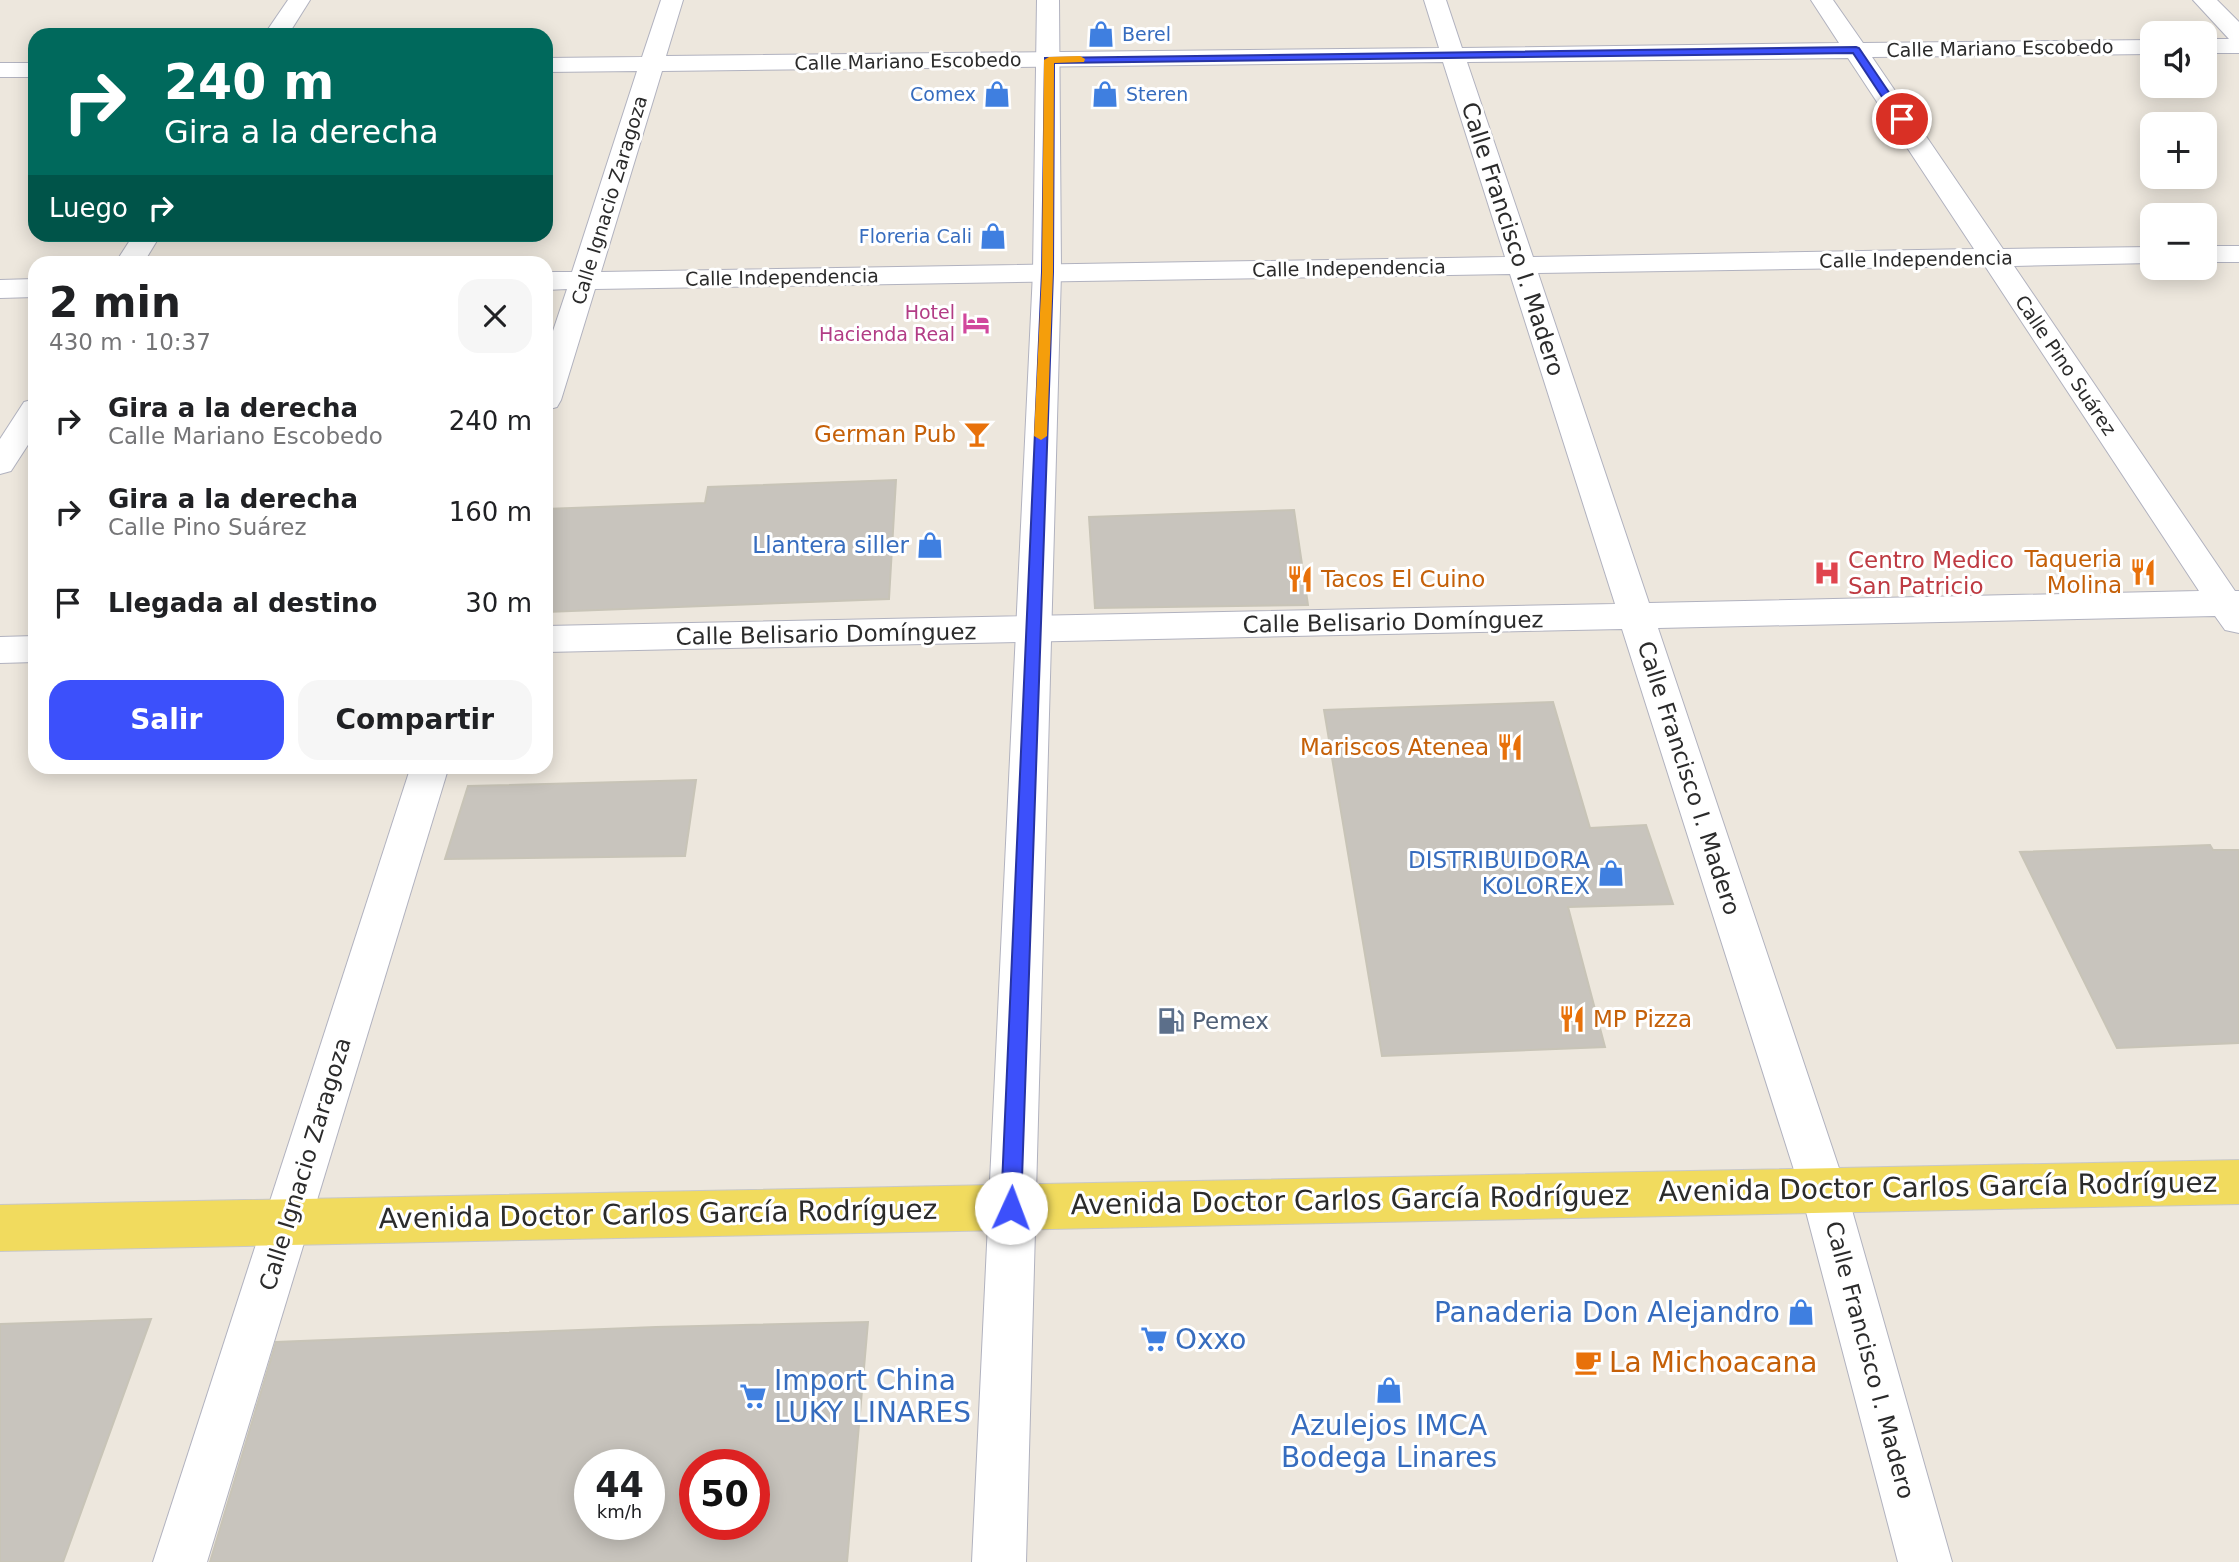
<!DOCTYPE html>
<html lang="es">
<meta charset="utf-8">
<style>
body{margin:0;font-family:"DejaVu Sans",sans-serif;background:#f6f6f6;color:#202124;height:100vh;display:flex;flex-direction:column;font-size:26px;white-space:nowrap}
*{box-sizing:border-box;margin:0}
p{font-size:23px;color:#757577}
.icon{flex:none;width:38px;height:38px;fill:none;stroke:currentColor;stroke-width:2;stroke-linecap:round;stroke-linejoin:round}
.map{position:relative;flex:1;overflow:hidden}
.panel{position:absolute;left:28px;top:256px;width:525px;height:518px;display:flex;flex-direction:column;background:#fff;border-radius:21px;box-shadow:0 4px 18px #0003}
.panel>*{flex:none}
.guide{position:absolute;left:28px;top:28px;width:525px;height:214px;border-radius:21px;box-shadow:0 4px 18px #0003;background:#00695c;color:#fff;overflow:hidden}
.tools{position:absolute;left:2140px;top:21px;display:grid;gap:14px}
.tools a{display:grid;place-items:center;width:77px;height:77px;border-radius:14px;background:#fff;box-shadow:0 4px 18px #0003;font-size:35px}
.speed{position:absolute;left:574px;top:1449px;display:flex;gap:14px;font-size:35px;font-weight:700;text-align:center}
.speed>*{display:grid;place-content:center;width:91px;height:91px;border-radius:50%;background:#fff;box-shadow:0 4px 18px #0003;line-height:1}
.speed small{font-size:18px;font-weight:400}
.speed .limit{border:10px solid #d22;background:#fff;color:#111}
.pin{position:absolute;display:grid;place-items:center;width:60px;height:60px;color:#fff;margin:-30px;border:4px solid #fff;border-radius:50%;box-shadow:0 2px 7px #0007}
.me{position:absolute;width:77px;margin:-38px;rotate:2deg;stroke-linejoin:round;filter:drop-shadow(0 0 5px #0008)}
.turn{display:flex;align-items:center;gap:24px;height:147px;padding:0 21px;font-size:32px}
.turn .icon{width:91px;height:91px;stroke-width:2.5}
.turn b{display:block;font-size:49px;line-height:60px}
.then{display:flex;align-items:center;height:66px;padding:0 21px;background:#0003;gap:14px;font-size:26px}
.round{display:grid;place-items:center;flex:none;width:74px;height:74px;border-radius:21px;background:#f6f6f6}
.headline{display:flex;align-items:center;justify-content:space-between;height:119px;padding:0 21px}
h1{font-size:42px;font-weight:600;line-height:52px}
.cta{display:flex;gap:14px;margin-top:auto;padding:14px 21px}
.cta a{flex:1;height:80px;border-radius:21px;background:#3c50fb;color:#fff;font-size:28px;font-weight:600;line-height:80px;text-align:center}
.cta a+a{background:#f6f6f6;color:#202124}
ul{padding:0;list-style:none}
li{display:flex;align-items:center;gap:21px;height:91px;padding:0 21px}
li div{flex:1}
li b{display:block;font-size:26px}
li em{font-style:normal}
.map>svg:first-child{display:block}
</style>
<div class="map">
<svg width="2239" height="1562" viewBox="0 0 2239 1562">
<rect width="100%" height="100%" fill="#ede7dd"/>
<g fill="#c8c4bd" stroke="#c8c4b7" stroke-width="2" fill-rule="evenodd">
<polygon points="896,480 889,599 546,612 546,509 705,503 708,487"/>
<polygon points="1294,510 1308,605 1095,608 1089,517"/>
<polygon points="1553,702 1590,828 1646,825 1673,904 1568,907 1605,1047 1382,1056 1324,710"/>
<polygon points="696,780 685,856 445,859 468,786"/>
<polygon points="2210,845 2213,850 2239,850 2239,1043 2117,1048 2020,852"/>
<polygon points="151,1319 63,1562 0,1562 0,1324"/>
<path d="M868,1322l-21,240h-637l66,-220 380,-15zM590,1465h59v59h-59zM695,1465h59v59h-59z"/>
</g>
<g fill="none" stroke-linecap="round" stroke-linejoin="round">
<defs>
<g id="street">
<polygon points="288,0 310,0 288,35 264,35"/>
<path d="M661,0h22l-17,56 773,-8 -15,-48h22l16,48 377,-5 -28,-43h22l30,43 289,-3v14l-280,3 131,192 149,-2v16l-138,3 221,325h4v42l-14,-3 -10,-14 -557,12 188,561 106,373h-54l-98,-373 -178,-560 -1076,23v-26l1069,-22 -105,-330 -915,15 -34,111 -4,7 -11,3v-58l21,-63 -21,1v-18h26l65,-201 -91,1v-14l96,-1zM1848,58l126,191 -441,8 -66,-195zM1443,62l62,195 -904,15 61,-201zM1985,266l214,325 -550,12 -111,-330z"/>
<polygon points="2193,0 2217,0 2239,22 2239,53 2205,53 2205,39 2229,39"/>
<rect x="0" y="63" width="35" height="14"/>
<polygon points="134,234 161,234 144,262 116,262"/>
<rect x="2205" y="246" width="34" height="16"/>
<polygon points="35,279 35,297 0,298 0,280"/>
<polygon points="35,399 35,434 11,471 0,474 0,439 24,402"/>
<polygon points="35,636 35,662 0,663 0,637"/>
<polygon points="411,766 449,766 207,1562 153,1562"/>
</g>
<polygon id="secondary" points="1037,0 1059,0 1061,272 1026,1562 972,1562 1033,272"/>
<polygon id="primary" points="2239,1160 2239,1204 0,1251 0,1205"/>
</defs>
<use href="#street" stroke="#b1b2bf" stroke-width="2"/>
<use href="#secondary" stroke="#b1b2bf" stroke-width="2"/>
<use href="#primary" stroke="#c8c8c8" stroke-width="2"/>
<use href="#street" fill="#fff" fill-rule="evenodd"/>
<use href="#secondary" fill="#fff" fill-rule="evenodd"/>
<use href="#primary" fill="#f1db5e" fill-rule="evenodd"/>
</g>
<polygon fill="#3c50fb" stroke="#2734a3" stroke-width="2" points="1856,47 1859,48 1907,119 1906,121 1898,121 1853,53 1054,63 1053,272 1021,1208 1018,1215 1011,1217 1004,1215 1001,1208 1042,272 1045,58"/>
<polygon fill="#f59e0b" points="1080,56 1085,59 1084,62 1054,63 1053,272 1047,436 1041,440 1034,436 1042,272 1044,60 1049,57"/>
<defs>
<symbol id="shop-bare" viewBox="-9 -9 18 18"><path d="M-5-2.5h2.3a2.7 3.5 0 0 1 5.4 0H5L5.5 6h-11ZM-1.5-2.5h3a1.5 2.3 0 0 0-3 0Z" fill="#3f7fe0" stroke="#fff" stroke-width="2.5" paint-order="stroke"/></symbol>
<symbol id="hotel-bare" viewBox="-9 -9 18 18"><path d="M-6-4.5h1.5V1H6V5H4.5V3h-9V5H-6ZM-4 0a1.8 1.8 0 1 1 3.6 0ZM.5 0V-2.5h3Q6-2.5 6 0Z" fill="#d1479c" stroke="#fff" stroke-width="2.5" paint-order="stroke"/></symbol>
<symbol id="bar-bare" viewBox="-9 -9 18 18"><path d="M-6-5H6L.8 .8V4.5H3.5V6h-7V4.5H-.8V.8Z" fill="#e8710a" stroke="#fff" stroke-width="2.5" paint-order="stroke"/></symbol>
<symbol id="restaurant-bare" viewBox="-9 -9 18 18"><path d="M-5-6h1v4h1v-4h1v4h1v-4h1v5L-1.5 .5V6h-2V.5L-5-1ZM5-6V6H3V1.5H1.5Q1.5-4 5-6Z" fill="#e8710a" stroke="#fff" stroke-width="2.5" paint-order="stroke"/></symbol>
<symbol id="hospital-bare" viewBox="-9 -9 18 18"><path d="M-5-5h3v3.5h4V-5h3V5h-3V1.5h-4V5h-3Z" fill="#e0444e" stroke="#fff" stroke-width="2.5" paint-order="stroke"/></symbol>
<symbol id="fuel-bare" viewBox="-9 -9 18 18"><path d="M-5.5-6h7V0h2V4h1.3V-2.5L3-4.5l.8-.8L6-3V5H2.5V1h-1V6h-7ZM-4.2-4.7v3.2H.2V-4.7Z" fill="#5c6f8a" stroke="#fff" stroke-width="2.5" paint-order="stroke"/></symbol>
<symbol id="supermarket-bare" viewBox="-9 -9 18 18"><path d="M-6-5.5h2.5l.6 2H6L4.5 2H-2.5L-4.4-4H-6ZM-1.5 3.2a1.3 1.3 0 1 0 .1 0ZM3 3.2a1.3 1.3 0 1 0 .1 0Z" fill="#3f7fe0" stroke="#fff" stroke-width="2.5" paint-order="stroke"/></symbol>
<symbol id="cafe-bare" viewBox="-9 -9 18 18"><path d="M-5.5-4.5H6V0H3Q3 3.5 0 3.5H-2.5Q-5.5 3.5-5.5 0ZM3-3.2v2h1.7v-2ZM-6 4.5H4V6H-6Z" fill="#e8710a" stroke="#fff" stroke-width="2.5" paint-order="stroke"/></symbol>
</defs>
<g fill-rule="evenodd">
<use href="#shop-bare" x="1082" y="15" width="38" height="38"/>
<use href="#shop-bare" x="978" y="75" width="38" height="38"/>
<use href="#shop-bare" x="1086" y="75" width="38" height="38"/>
<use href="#shop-bare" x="974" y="217" width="38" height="38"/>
<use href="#hotel-bare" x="957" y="304" width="38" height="38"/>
<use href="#bar-bare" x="958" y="415" width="38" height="38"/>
<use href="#shop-bare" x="911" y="526" width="38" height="38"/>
<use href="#restaurant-bare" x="2124" y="553" width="38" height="38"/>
<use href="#hospital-bare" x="1808" y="554" width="38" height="38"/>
<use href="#restaurant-bare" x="1281" y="560" width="38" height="38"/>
<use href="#restaurant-bare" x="1491" y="728" width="38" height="38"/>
<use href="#shop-bare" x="1592" y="854" width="38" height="38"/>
<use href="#restaurant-bare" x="1553" y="1000" width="38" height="38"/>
<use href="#fuel-bare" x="1152" y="1002" width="38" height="38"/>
<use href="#shop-bare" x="1782" y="1293" width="38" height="38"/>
<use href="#supermarket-bare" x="1135" y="1320" width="38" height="38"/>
<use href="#cafe-bare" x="1569" y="1343" width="38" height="38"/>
<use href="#shop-bare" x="1370" y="1371" width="38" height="38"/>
<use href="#supermarket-bare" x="734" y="1377" width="38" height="38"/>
</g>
<g text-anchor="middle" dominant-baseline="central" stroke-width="6" stroke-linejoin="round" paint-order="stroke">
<g font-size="19" fill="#366cbe" stroke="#fff" text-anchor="start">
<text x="1122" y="34">Berel</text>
<text x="976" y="94" text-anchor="end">Comex</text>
<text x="1126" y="94">Steren</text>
<text x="972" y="236" text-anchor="end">Floreria Cali</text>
</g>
<g font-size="19" fill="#2b2b2b" stroke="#fff">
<text transform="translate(2000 48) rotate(-1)">Calle Mariano Escobedo</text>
<text transform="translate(908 61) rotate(-1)">Calle Mariano Escobedo</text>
<text transform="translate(609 200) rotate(-73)">Calle Ignacio Zaragoza</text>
<text transform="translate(1916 259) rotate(-1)">Calle Independencia</text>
<text transform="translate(1349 268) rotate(-1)">Calle Independencia</text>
<text transform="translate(782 277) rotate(-1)">Calle Independencia</text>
<text transform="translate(2066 365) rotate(56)">Calle Pino Suárez</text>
</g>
<g font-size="19" fill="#b23c85" stroke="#fff" text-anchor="end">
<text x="955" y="312">Hotel<tspan x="955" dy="22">Hacienda Real</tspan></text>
</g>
<g font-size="23" fill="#2b2b2b" stroke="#fff">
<text transform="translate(1513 239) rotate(72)">Calle Francisco I. Madero</text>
<text transform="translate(1393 622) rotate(-1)">Calle Belisario Domínguez</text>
<text transform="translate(826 634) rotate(-1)">Calle Belisario Domínguez</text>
<text transform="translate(1689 778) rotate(72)">Calle Francisco I. Madero</text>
<text transform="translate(305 1164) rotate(-73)">Calle Ignacio Zaragoza</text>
<text transform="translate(1870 1360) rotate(75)">Calle Francisco I. Madero</text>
</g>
<g font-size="23" fill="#c56008" stroke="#fff" text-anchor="end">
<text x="956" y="434">German Pub</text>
<text x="2122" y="559">Taqueria<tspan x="2122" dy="26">Molina</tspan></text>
<text x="1321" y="579" text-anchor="start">Tacos El Cuino</text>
<text x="1489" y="747">Mariscos Atenea</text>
<text x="1593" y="1019" text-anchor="start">MP Pizza</text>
</g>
<g font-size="23" fill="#366cbe" stroke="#fff" text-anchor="end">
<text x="909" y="545">Llantera siller</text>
<text x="1590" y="860">DISTRIBUIDORA<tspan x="1590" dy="26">KOLOREX</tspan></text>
</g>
<g font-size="23" fill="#be3a42" stroke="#fff" text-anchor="start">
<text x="1848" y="560">Centro Medico<tspan x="1848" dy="26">San Patricio</tspan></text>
</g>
<g font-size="23" fill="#4e5e75" stroke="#fff" text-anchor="start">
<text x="1192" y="1021">Pemex</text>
</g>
<g font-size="28" fill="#2b2b2b" stroke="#fff">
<text transform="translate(1938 1187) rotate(-1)">Avenida Doctor Carlos García Rodríguez</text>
<text transform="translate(1350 1200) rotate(-1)">Avenida Doctor Carlos García Rodríguez</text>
<text transform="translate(658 1214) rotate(-1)">Avenida Doctor Carlos García Rodríguez</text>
</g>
<g font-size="28" fill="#366cbe" stroke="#fff" text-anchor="start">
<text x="1780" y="1312" text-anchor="end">Panaderia Don Alejandro</text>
<text x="1175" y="1339">Oxxo</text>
<text x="774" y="1380">Import China<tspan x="774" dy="32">LUKY LINARES</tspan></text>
<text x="1389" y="1425" text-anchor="middle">Azulejos IMCA<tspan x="1389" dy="32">Bodega Linares</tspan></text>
</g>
<g font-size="28" fill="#c56008" stroke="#fff" text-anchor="start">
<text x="1609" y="1362">La Michoacana</text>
</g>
</g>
</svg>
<div class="tools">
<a><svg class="icon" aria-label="sound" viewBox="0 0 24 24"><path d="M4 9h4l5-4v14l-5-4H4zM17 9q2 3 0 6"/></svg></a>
<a>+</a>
<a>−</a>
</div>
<div class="speed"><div>44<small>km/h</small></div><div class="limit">50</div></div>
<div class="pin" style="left:1902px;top:119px;background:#d93025"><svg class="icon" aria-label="arrive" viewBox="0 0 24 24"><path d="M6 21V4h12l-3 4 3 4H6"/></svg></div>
<svg class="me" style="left:1011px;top:1208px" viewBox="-20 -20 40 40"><circle r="19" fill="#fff"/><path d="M0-13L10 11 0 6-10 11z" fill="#3c50fb"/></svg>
<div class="guide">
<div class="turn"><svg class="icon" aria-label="right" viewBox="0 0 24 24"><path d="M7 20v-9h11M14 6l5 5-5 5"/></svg><div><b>240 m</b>Gira a la derecha</div></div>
<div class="then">Luego<svg class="icon" aria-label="right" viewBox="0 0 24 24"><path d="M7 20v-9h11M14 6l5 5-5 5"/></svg></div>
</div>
<section class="panel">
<div class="headline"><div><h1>2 min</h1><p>430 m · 10:37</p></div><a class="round"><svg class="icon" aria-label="close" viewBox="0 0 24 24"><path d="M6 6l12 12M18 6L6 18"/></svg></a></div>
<ul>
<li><svg class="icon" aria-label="right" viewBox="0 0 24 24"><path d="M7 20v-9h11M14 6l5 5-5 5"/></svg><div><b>Gira a la derecha</b><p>Calle Mariano Escobedo</p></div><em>240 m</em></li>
<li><svg class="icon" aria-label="right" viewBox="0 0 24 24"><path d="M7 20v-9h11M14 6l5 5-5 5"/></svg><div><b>Gira a la derecha</b><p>Calle Pino Suárez</p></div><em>160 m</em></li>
<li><svg class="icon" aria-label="arrive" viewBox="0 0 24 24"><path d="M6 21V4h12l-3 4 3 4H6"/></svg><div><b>Llegada al destino</b></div><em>30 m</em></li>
</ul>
<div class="cta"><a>Salir</a><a>Compartir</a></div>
</section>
</div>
